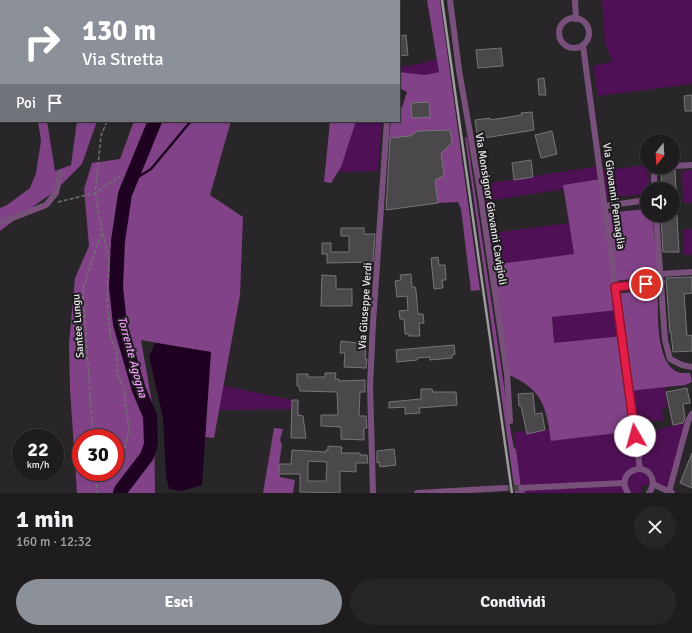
<!DOCTYPE html>
<html lang="it">
<meta charset="utf-8">
<style>
body{margin:0;font-family:Signika,sans-serif;background:#272528;color:#f1f3f6;height:100vh;display:flex;flex-direction:column;font-size:15px;white-space:nowrap}
*{box-sizing:border-box;margin:0}
p{font-size:13px;color:#a1a1a4}
.icon{flex:none;width:22px;height:22px;fill:none;stroke:currentColor;stroke-width:2;stroke-linecap:round;stroke-linejoin:round}
.map{position:relative;height:493px;overflow:hidden}
.sheet{display:flex;flex-direction:column;background:#1f1c1f;flex:1}
.sheet>*{flex:none}
.hud{position:absolute;left:0px;top:0px;width:400px;height:122px;box-shadow:0 1px 3px #0004,0 0 0 1px #3c3a3d;background:#8c9099;color:#fff;overflow:hidden}
.needle{width:26px;rotate:197deg}
.tools{position:absolute;left:640px;top:134px;display:grid;gap:8px}
.tools a{display:grid;place-items:center;width:40px;height:40px;border-radius:50%;background:#1f1c1f;box-shadow:0 1px 3px #0004,0 0 0 1px #3c3a3d;font-size:20px}
.speed{position:absolute;left:12px;top:429px;display:flex;gap:8px;font-size:20px;font-weight:700;text-align:center}
.speed>*{display:grid;place-content:center;width:52px;height:52px;border-radius:50%;background:#1f1c1f;box-shadow:0 1px 3px #0004,0 0 0 1px #3c3a3d;line-height:1}
.speed small{font-size:10px;font-weight:400}
.speed .limit{border:6px solid #d22;background:#fff;color:#111}
.pin{position:absolute;display:grid;place-items:center;width:34px;height:34px;color:#fff;margin:-17px;border:2px solid #fff;border-radius:50%;box-shadow:0 1px 4px #0007}
.me{position:absolute;width:44px;margin:-22px;rotate:353deg;stroke-linejoin:round;filter:drop-shadow(0 0 3px #0008)}
.turn{display:flex;align-items:center;gap:14px;height:84px;padding:0 16px;font-size:18px}
.turn .icon{width:52px;height:52px;stroke-width:2.5}
.turn b{display:block;font-size:28px;line-height:34px}
.then{display:flex;align-items:center;height:38px;padding:0 16px;background:#0003;gap:8px;font-size:15px}
.round{display:grid;place-items:center;flex:none;width:42px;height:42px;border-radius:21px;background:#272528}
.summary{display:flex;align-items:center;justify-content:space-between;height:68px;padding:0 16px}
h1{font-size:24px;font-weight:800;line-height:30px}
.cta{display:flex;gap:8px;margin-top:auto;padding:8px 16px}
.cta a{flex:1;height:46px;border-radius:24px;background:#8c9099;color:#fff;font-size:16px;font-weight:800;line-height:46px;text-align:center}
.cta a+a{background:#272528;color:#f1f3f6}
.map>svg:first-child{display:block}
</style>
<div class="map">
<svg width="692" height="493" viewBox="0 0 692 493">
<rect width="100%" height="100%" fill="#292629"/>
<g fill="#4f1055">
<polygon points="602,0 692,0 692,84 598,96 593,66 612,62 605,43"/>
<polygon points="437,59 439,73 425,75 399,72 399,67 415,65"/>
<polygon points="356,121 382,121 378,171 338,172 341,167"/>
<polygon points="647,165 650,189 647,189 647,194 604,198 563,185 564,189 481,202 479,185 600,166 600,171"/>
<polygon points="692,170 692,203 683,203 682,171"/>
<polygon points="570,223 574,254 490,265 486,234"/>
<polygon points="683,229 692,229 692,255 684,255"/>
<polygon points="618,310 622,336 554,343 552,317"/>
<polygon points="224,386 292,400 291,409 219,410"/>
<polygon points="665,387 667,408 662,409 663,420 633,423 629,391"/>
<polygon points="686,422 669,490 653,484 641,486 641,493 525,493 524,488 521,488 514,433 526,430 527,434 549,429 551,441 634,431 635,436"/>
</g>
<g fill="#814287" fill-rule="evenodd">
<polygon points="427,0 440,0 480,290 471,291 461,209 458,202 438,203 435,180 444,176 441,153 452,143 450,131 418,131 410,136 389,138 391,121 399,121 399,108 402,107 407,92 399,88 399,72 425,75 439,72"/>
<polygon points="38,121 47,121 55,171 71,165 77,121 97,121 82,164 54,192 32,207 0,231 0,208 7,205 30,188 36,173 41,141"/>
<path d="M134,121h97l-21,74 33,22 -3,78 -26,143 -9,-1 5,-85 -69,-12 13,74 1,79h-78l-7,-104 -1,-45 6,-66 14,-32 -5,-57 8,-26 28,-4zM81,438h34v34h-34z"/>
<polygon points="330,121 356,121 341,167 331,183 324,182"/>
<polygon points="465,137 467,138 511,433 514,448 516,449 521,488 524,488 525,493 515,493"/>
<path d="M601,179l5,34 41,-4v6h5l7,61 -44,5 2,13 41,-6c0,21 -4,79 23,85 3,0 6,0 9,0l2,9 -7,3 -56,6 5,40 -83,10c-5,-36 -9,-52 -44,-67l-17,-109 84,-11 -11,-69zM618,310l4,26 -68,7 -2,-26z"/>
<polygon points="274,428 283,429 280,440 282,445 279,464 280,477 295,480 293,493 263,493"/>
</g>
<polygon fill="#1f0122" points="155,343 211,352 202,485 182,491 169,489 166,476 163,418 149,356"/>
<g fill="none" stroke-linecap="round" stroke-linejoin="round">
<g stroke="#1f0122" stroke-width="2.5">
<polyline points="341,0 341,1"/>
<polyline points="130,182 151,169 191,121"/>
</g>
<g stroke="#1f0122" stroke-width="14">
<polyline points="216,1 216,0"/>
<polyline points="120,493 121,490 147,456 151,444 150,416 139,390 120,324 116,287 118,241 125,194 155,121"/>
</g>
</g>
<g fill="#4b484c" stroke="#787479" fill-rule="evenodd">
<polygon points="406,35 408,55 399,56 399,36"/>
<polygon points="501,48 503,66 478,68 476,50"/>
<polygon points="544,78 546,95 539,95 538,79"/>
<polygon points="692,95 692,111 685,111 684,96"/>
<polygon points="429,102 430,117 412,118 411,103"/>
<polygon points="532,112 534,130 478,139 475,120 490,118 490,120 522,115 521,113"/>
<polygon points="450,130 452,143 441,153 444,176 435,180 438,203 386,210 390,138 410,136 418,131"/>
<polygon points="552,131 557,154 541,158 535,135"/>
<polygon points="531,160 533,177 514,180 512,163"/>
<polygon points="663,169 675,170 676,189 662,189 661,171"/>
<polygon points="677,215 679,252 663,252 661,216"/>
<polygon points="341,228 364,228 364,234 375,234 373,262 327,263 327,254 322,254 322,243 331,243 331,252 349,252 349,236 341,236"/>
<polygon points="438,257 439,265 445,265 446,280 442,280 443,288 434,289 431,258"/>
<polygon points="411,274 412,287 415,287 416,290 418,314 423,314 424,323 419,323 420,336 409,336 409,334 405,334 404,319 400,319 399,311 408,310 407,296 397,297 395,281 401,280 400,275"/>
<polygon points="322,275 336,276 336,289 352,289 352,306 321,306"/>
<polygon points="692,277 692,293 684,294 687,336 692,335 692,351 673,352 671,333 670,333 666,278"/>
<polygon points="341,341 366,344 365,359 367,359 366,368 344,367 345,353 340,353"/>
<polygon points="454,345 455,354 452,355 452,358 430,360 430,357 417,358 417,360 397,362 396,350"/>
<polygon points="325,373 336,373 335,379 339,379 339,381 365,380 365,392 360,392 359,416 366,416 367,428 364,428 364,440 341,439 341,427 321,426 321,415 338,415 337,392 300,391 299,386 297,386 297,374 308,374 308,377 325,377"/>
<polygon points="687,388 690,403 683,404 685,417 683,423 673,425 666,392"/>
<polygon points="421,389 432,389 433,392 456,392 457,405 419,408 420,413 405,414 405,407 389,408 389,402 421,399"/>
<polygon points="533,393 535,414 542,413 545,430 527,434 521,406 519,406 518,394"/>
<polygon points="292,400 298,400 298,415 303,416 306,438 291,438"/>
<path d="M328,446l14,1 -1,6h19v2h7l1,8h-12v9l-16,-1v22l-40,-1v-18h-21v-10h12l1,-14 34,2v-2h2zM308,461l19,1 -1,19h-18z"/>
<polygon points="394,449 396,465 380,467 379,462 377,463 377,451"/>
<polygon points="692,453 692,488 680,483"/>
</g>
<g fill="none" stroke-linecap="round" stroke-linejoin="round">
<polyline stroke="#464346" stroke-width="6" stroke-dasharray="6 3" stroke-linecap="butt" points="505,488 521,488"/>
<g stroke="#726f72" stroke-width="1.5" stroke-dasharray="4 2" stroke-linecap="butt">
<polyline points="150,1 150,0"/>
<polyline points="58,202 95,193 120,176"/>
<polyline points="103,233 109,261 107,298 109,323 111,338 117,353 117,373 124,389 129,430 125,447 115,462"/>
<polyline points="93,438 83,289 102,231 95,193 101,136 107,121"/>
<polyline points="96,472 97,493"/>
<polyline points="96,476 103,472"/>
</g>
<g stroke="#79507c" stroke-width="6">
<polyline points="380,0 380,1"/>
<polyline points="450,0 459,70 479,185 507,374 510,421"/>
<polyline points="575,0 576,19"/>
<circle cx="574" cy="33" r="15"/>
<polyline points="583,46 640,469"/>
<polyline points="673,166 692,165"/>
<path d="M655,189c-1,-8 -3,-17 4,-22"/>
<polyline points="605,206 647,200"/>
<polyline points="656,215 665,340 670,359 682,365 692,367"/>
<polyline points="0,223 46,205 56,193 60,173"/>
<polyline points="661,274 692,272"/>
<polyline points="615,287 662,282"/>
<polyline points="653,484 672,493"/>
<polyline points="521,488 624,483"/>
<polyline points="669,492 688,421 692,414"/>
<polyline points="373,493 370,386 373,323 387,121"/>
<polyline points="417,493 505,488"/>
<path d="M628,493c-14,-20 17,-34 24,-15 2,6 0,10 -3,15"/>
</g>
<polyline stroke="#9e9b9e" stroke-width="2.5" points="442,0 512,493"/>
</g>
<g fill="none" stroke-linecap="round" stroke-linejoin="round">
<defs>
<polyline id="route" points="635,436 615,287 646,284"/>
</defs>
<use href="#route" stroke="#92132f" stroke-width="10"/>
<use href="#route" stroke="#e11d48" stroke-width="7"/>
</g>
<g text-anchor="middle" dominant-baseline="central" stroke-width="4" stroke-linejoin="round" paint-order="stroke">
<g font-size="11" fill="#e8e5e8" stroke="#1f1c20">
<text transform="translate(614 196) rotate(82)">Via Giovanni Pennaglia</text>
<text transform="translate(491 209) rotate(81)">Via Monsignor Giovanni Cavigioli</text>
<text transform="translate(365 306) rotate(-86)">Via Giuseppe Verdi</text>
<text transform="translate(78 326) rotate(-94)">Santee Lungu</text>
</g>
<g font-size="12" font-style="italic" fill="#f49dfc" stroke="#1f1c20">
<text transform="translate(132 357) rotate(75)">Torrente Agogna</text>
</g>
</g>
</svg>
<div class="tools">
<a><svg class="needle" viewBox="-14 -14 28 28"><path d="M0-13l5 13h-10z" fill="#e53935"/><path d="M0 13l5-13h-10z" fill="#a1a1a4"/></svg></a>
<a><svg class="icon" aria-label="sound" viewBox="0 0 24 24"><path d="M4 9h4l5-4v14l-5-4H4zM17 9q2 3 0 6"/></svg></a>
</div>
<div class="speed"><div>22<small>km/h</small></div><div class="limit">30</div></div>
<div class="pin" style="left:646px;top:284px;background:#d93025"><svg class="icon" aria-label="arrive" viewBox="0 0 24 24"><path d="M6 21V4h12l-3 4 3 4H6"/></svg></div>
<svg class="me" style="left:635px;top:436px" viewBox="-20 -20 40 40"><circle r="19" fill="#fff"/><path d="M0-13L10 11 0 6-10 11z" fill="#e11d48"/></svg>
<div class="hud">
<div class="turn"><svg class="icon" aria-label="right" viewBox="0 0 24 24"><path d="M7 20v-9h11M14 6l5 5-5 5"/></svg><div><b>130 m</b>Via Stretta</div></div>
<div class="then">Poi<svg class="icon" aria-label="arrive" viewBox="0 0 24 24"><path d="M6 21V4h12l-3 4 3 4H6"/></svg></div>
</div>
</div>
<section class="sheet">
<div class="summary"><div><h1>1 min</h1><p>160 m · 12:32</p></div><a class="round"><svg class="icon" aria-label="close" viewBox="0 0 24 24"><path d="M6 6l12 12M18 6L6 18"/></svg></a></div>
<div class="cta"><a>Esci</a><a>Condividi</a></div>
</section>
